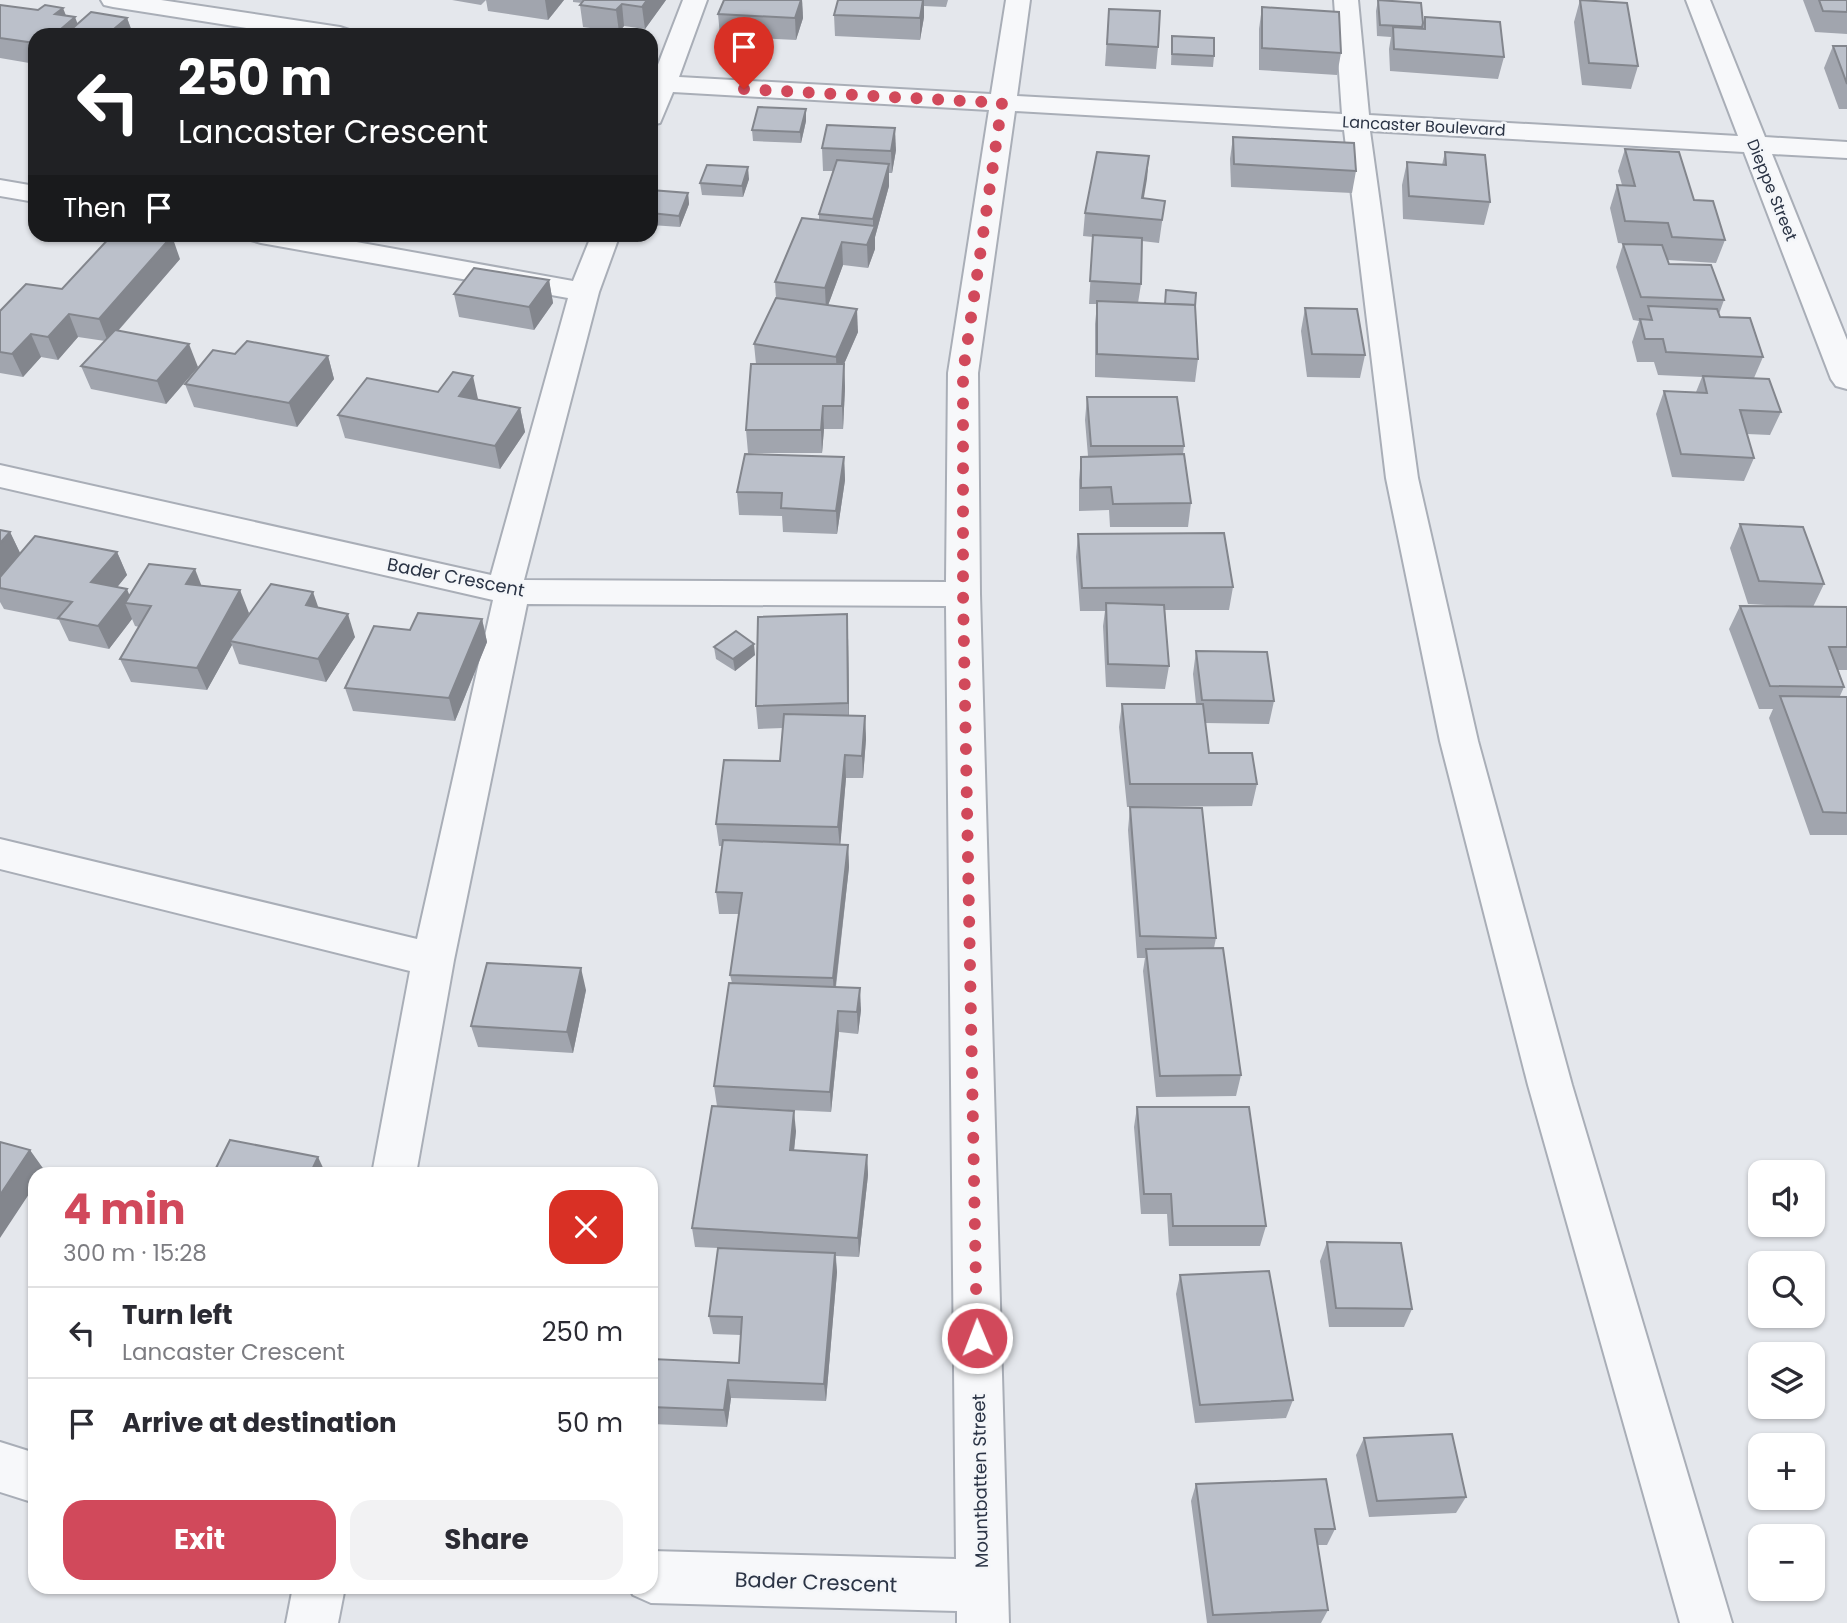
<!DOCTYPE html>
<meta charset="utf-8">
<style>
body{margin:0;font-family:Poppins,sans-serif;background:#f2f2f3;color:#2b2b33;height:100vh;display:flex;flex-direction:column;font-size:26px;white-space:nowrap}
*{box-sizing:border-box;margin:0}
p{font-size:23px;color:#7c7c81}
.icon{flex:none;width:38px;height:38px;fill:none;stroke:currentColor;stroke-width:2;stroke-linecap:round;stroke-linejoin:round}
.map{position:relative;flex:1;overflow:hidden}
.panel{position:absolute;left:28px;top:1167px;width:630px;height:427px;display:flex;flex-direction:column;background:#fff;border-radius:21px;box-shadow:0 2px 5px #0004}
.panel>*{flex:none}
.banner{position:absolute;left:28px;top:28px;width:630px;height:214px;border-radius:21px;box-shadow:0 2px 5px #0004;background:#202124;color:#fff;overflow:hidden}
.buttons{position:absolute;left:1748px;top:1160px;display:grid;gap:14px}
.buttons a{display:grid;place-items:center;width:77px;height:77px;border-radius:14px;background:#fff;box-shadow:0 2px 5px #0004;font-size:35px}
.pin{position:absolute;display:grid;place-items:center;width:60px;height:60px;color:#fff;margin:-72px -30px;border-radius:50% 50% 50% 0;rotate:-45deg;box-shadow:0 0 7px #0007}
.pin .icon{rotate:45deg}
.me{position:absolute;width:77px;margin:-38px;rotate:359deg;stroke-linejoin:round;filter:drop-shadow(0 0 5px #0008)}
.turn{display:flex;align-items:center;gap:24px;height:147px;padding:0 35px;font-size:32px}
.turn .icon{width:91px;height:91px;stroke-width:2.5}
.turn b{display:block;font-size:49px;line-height:60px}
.then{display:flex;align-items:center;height:66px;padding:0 35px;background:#0003;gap:14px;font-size:26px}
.round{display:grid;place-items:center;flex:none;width:74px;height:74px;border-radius:21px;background:#f2f2f3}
.headline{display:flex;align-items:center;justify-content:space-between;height:119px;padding:0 35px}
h1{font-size:42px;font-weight:700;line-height:52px;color:#d1495b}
.primary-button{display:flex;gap:14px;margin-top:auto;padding:14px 35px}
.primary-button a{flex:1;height:80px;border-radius:21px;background:#d1495b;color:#fff;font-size:28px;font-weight:700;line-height:80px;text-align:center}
.primary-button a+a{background:#f2f2f3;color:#2b2b33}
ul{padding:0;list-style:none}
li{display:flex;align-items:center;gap:21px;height:91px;padding:0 35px;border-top:2px solid #e1e1e2}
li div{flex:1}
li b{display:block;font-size:26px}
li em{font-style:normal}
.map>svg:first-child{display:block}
</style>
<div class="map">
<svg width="1847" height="1623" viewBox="0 0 1847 1623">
<rect width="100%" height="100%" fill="#e4e7ec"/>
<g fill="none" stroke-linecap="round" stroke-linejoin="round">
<defs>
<g id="minor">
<polygon points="101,0 161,0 340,27 349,30 353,35 291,35 113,7 104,5"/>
<polygon points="683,0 707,0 679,77 991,94 1006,0 1030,0 1017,96 1342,114 1334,0 1358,0 1369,115 1738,136 1686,0 1710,0 1765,137 1847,142 1847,158 1772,154 1847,340 1847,389 1836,386 1831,379 1744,152 1370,131 1418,478 1478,741 1572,1085 1732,1623 1680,1623 1528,1085 1440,741 1386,478 1344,130 1015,111 978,373 980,594 1009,1623 957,1623 957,1611 651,1603 633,1595 629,1587 651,1587 651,1551 956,1559 946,606 527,604 454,960 416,1174 372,1174 410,971 0,869 0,839 417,939 493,600 0,487 0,465 491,575 568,298 261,243 251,240 247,234 312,234 573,281 592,234 620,234 599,292 524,580 946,582 948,373 989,110 673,92 660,123 651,125 651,75 654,75"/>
<polygon points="0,180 35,186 35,202 0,196"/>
<polygon points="0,1442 35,1453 35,1503 0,1492"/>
<polygon points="293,1587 345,1587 338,1623 286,1623"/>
</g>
</defs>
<use href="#minor" stroke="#a9aeb7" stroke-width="4"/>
<use href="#minor" fill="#f7f8fa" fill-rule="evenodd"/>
</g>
<g fill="#a1a5ae">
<polygon points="452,0 486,0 481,5"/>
<polygon points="486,0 564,0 548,20 488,11"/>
<polygon points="573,0 666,0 645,29 624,26 619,32 583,27 580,5 582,3 573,2"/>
<polygon points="724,0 802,0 803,18 796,40 720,36 718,14"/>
<polygon points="838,0 948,0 946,7 924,6 924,17 920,40 835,36 834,15"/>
<polygon points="1378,0 1423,23 1425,17 1504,57 1498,79 1390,71 1389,49 1391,37 1377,36 1376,11"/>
<polygon points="1580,0 1638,66 1631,89 1582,85 1574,22"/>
<polygon points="1803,0 1847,0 1847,34 1815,32"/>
<polygon points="0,5 66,16 78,24 127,18 132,31 146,33 147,35 35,35 35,64 0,58"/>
<polygon points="1262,7 1341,53 1337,75 1259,70 1259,29"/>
<polygon points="1109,9 1158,47 1156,69 1105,66"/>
<polygon points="1172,36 1214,56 1213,67 1171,65"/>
<polygon points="1833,46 1847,46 1847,109 1839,109 1824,68"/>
<polygon points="806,109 806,121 801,143 753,141 752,130"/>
<polygon points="1233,137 1356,171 1352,193 1231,187 1230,159"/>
<polygon points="822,148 896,150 892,173 889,173 889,186 875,237 875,249 868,268 843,265 828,305 858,332 844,364 845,388 843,429 824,429 822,453 748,453 746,430 756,364 754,344 776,298 775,282 819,220 819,214 833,171 823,171"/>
<polygon points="1625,149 1694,200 1725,240 1716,263 1668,260 1669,264 1724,300 1719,314 1720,317 1763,357 1754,378 1781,412 1770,435 1747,434 1754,458 1744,481 1672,477 1656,414 1664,391 1696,392 1702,377 1658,375 1654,362 1637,362 1632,342 1639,321 1633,320 1616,267 1623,244 1632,244 1618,243 1610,208 1617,185 1622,185 1618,171"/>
<polygon points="1445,152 1490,202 1484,225 1403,219 1402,185 1407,162 1442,165"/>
<polygon points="1149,156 1143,199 1165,201 1159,243 1142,241 1141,284 1138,303 1195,307 1198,359 1195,382 1095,377 1095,324 1097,304 1089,304 1093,237 1083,236 1085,213"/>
<polygon points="749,179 743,197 702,195 700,183"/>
<polygon points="651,190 688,193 689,204 680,227 651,225"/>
<polygon points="180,259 118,331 198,367 166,404 91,389 81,366 105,341 78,337 58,360 41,357 23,377 0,373 0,311 62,289"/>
<polygon points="549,280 553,303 534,330 459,317 454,294"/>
<polygon points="1305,308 1365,355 1360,378 1307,377 1301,331"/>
<polygon points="235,354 328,356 334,379 297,427 194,407 185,384"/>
<polygon points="1087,397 1184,446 1183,454 1191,503 1188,527 1110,527 1109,510 1079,511 1079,480 1081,457 1088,456 1085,420"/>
<polygon points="478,399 478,400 520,408 525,432 500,469 345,438 338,415"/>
<polygon points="844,457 845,480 837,534 783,532 782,516 739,515 737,492"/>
<polygon points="1740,524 1824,584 1813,607 1847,607 1847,670 1838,670 1844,687 1840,696 1847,698 1847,835 1810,835 1769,718 1773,709 1759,709 1729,629 1740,606 1805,607 1748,604 1730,548"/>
<polygon points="0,530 10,532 20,553 117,552 127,575 117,587 129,596 201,585 249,613 246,619 319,608 355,637 326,682 239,664 232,645 207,690 131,682 120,659 139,627 135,626 132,619 109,649 69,641 59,620 4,609 0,602"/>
<polygon points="1078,534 1233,587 1229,610 1165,610 1169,666 1165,689 1106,687 1103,626 1105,611 1080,611 1076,557"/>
<polygon points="482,619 487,642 455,721 353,711 345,688 410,630"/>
<polygon points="848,637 849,716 865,716 866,739 863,778 846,778 840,845 848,845 849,867 836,987 861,1010 858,1034 839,1032 831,1112 768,1109 796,1131 794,1150 867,1155 868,1175 859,1257 836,1256 837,1272 826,1401 731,1398 727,1427 651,1424 651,1366 739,1363 741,1335 713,1334 709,1316 718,1248 695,1247 692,1228 717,1106 714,1086 732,983 730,975 739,914 719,914 716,892 722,846 719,846 716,824 780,761 783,728 758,729 756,706"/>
<polygon points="714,647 755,655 735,671 716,659"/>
<polygon points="1196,651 1274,701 1269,724 1205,723 1209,753 1257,784 1252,806 1127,807 1119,727 1122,704 1196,704 1193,674"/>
<polygon points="1130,807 1216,938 1214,948 1241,1075 1236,1096 1156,1097 1143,971 1145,958 1137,958 1128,830"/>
<polygon points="586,990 573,1053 478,1047 471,1026"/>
<polygon points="1137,1107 1266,1226 1260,1246 1169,1246 1167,1214 1141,1214 1134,1127"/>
<polygon points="1327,1242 1412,1309 1404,1327 1329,1327 1320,1261"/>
<polygon points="1180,1275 1293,1400 1286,1418 1195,1423 1176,1294"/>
<polygon points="1364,1438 1466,1497 1456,1513 1369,1517 1356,1455"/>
<polygon points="1196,1484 1335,1529 1327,1545 1317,1545 1328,1610 1321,1623 1207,1623 1191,1501"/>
</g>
<g fill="#83868d">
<polygon points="545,0 564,0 548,20"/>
<polygon points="647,0 666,0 645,29 642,7"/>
<polygon points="801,0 802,0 803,18 796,40 795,18"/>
<polygon points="923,0 924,0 924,17 920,40 920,18"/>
<polygon points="622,4 624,26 619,32 616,10"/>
<polygon points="63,8 69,23 75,17 82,35 54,35 55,14"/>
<polygon points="127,18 133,35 115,28"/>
<polygon points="806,109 806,121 801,143 800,132"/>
<polygon points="895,128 896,150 892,173 891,151"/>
<polygon points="1149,156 1147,179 1140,221 1142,198"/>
<polygon points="889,164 889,186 875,237 875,249 868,268 867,245 873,229 873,219"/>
<polygon points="748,167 749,179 743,197 742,186"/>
<polygon points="688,193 689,204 680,227 679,216"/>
<polygon points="172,236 180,259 108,342 99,319"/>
<polygon points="842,242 843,265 826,311 825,288"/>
<polygon points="549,280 553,303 534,330 529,307"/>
<polygon points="857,309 858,332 837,380 836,357"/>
<polygon points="69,314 78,337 58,360 48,337"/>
<polygon points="31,334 41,357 23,377 12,354"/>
<polygon points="189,344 198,367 166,404 157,381"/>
<polygon points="328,356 334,379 297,427 289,403"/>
<polygon points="844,364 845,388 843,429 842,406"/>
<polygon points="473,376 478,399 464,420 459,396"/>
<polygon points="823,406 824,429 822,453 821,430"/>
<polygon points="520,408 525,432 500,469 495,446"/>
<polygon points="844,457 845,480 837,534 836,511"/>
<polygon points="10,532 21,555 0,579 0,543"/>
<polygon points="117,552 127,575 102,606 91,582"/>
<polygon points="195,569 204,592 186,584"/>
<polygon points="127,589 133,604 125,603 132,619 109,649 98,626"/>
<polygon points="240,590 249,613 233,642 230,641 232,645 207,690 197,668"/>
<polygon points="313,592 321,615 306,605"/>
<polygon points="348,614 355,637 326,682 318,659"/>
<polygon points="847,614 848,637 849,726 848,703"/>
<polygon points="482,619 487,642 455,721 449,698"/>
<polygon points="754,644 755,655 735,671 733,659"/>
<polygon points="865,716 866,739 863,778 862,756"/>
<polygon points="845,755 846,778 840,849 838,827"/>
<polygon points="848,845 849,867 834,1000 833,978"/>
<polygon points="581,968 586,990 573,1053 567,1032"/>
<polygon points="860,988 861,1010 858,1034 857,1012"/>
<polygon points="838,1011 839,1032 831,1112 830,1092"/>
<polygon points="794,1111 796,1131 792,1170 790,1150"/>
<polygon points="30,1150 45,1171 42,1174 35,1174 35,1185 0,1238 0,1195"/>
<polygon points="867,1155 868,1175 859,1257 858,1238"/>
<polygon points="318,1157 326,1174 310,1174"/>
<polygon points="835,1253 837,1272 826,1401 824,1384"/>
<polygon points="728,1380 731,1398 727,1427 724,1410"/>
</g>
<g fill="#bbc0ca" stroke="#83868d" stroke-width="2">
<polygon points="584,0 647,0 642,7 622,4 616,10 580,5"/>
<polygon points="724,0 801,0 795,18 718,14"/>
<polygon points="838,0 923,0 920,18 834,15"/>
<polygon points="1378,0 1421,3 1423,23 1422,27 1380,25"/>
<polygon points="1580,0 1627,3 1638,66 1589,63"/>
<polygon points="1819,0 1847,0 1847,12 1823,11"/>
<polygon points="0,5 38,10 45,5 63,8 55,14 75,17 54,35 35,35 35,43 0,38"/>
<polygon points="1262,7 1339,12 1341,53 1262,48"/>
<polygon points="1109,9 1160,11 1158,47 1107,44"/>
<polygon points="91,12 127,18 115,28 146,33 144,35 65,35"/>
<polygon points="1425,17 1500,22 1504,57 1394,49 1393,27 1425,29"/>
<polygon points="159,31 186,35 155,35"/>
<polygon points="1172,36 1214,38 1214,56 1172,54"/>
<polygon points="1833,46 1847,46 1847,84"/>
<polygon points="758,107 806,109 800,132 752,130"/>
<polygon points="827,125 895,128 891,151 822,148"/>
<polygon points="1233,137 1354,143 1356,171 1234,164"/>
<polygon points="1625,149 1679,152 1694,200 1713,201 1725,240 1672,237 1668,223 1625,221 1617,185 1635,186"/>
<polygon points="1097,152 1149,156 1142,198 1165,201 1162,220 1085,213"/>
<polygon points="1445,152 1485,155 1490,202 1409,196 1407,162 1446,165"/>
<polygon points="837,160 889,164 873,219 819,214"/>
<polygon points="707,165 748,167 742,186 700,183"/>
<polygon points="651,190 688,193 679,216 651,213"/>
<polygon points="802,218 875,226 867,245 842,242 825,288 775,282"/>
<polygon points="113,234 160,234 172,236 99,319 69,314 48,337 31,334 12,354 0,352 0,311 26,284 62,289"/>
<polygon points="1093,235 1142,238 1141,284 1090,281"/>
<polygon points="1623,244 1662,245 1669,264 1711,265 1724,300 1641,297"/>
<polygon points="474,268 549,280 529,307 454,294"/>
<polygon points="1166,290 1196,293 1195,307 1195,305 1165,304"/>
<polygon points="776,298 857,309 836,357 754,344"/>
<polygon points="1097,301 1195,305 1198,359 1097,354"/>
<polygon points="1648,306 1717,309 1720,317 1750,318 1763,357 1666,352 1663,339 1645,339 1640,319 1652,320"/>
<polygon points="1305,308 1357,309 1365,355 1312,354"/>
<polygon points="115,330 189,344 157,381 81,366"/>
<polygon points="247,341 328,356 289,403 185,384 213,350 235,354"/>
<polygon points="751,364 844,364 842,406 823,406 821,430 746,430"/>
<polygon points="453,372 473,376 459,396 520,408 495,446 338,415 367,378 438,392"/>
<polygon points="1703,376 1769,379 1781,412 1740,410 1754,458 1681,454 1664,391 1707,393"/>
<polygon points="1087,397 1177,397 1184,446 1091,446"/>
<polygon points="745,454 844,457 836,511 781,508 782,493 737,492"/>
<polygon points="1184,454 1191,503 1113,504 1111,487 1081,488 1081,457"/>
<polygon points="1740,524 1803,527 1824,584 1759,581"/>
<polygon points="0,530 10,532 0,543"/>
<polygon points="1224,533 1233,587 1082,588 1078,534"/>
<polygon points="35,536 117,552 91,582 127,589 98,626 58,618 72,602 0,588 0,577"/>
<polygon points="149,564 195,569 186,584 240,590 197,668 120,659 151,606 125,603"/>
<polygon points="271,584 313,592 306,605 348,614 318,659 230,641"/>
<polygon points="1106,603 1164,605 1169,666 1108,664"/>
<polygon points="1740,606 1847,607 1847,647 1829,647 1844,687 1770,686"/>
<polygon points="418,613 482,619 449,698 345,688 374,626 410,630"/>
<polygon points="847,614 848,703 756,706 758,617"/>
<polygon points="736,631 754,644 733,659 714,647"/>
<polygon points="1196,651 1267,652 1274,701 1202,700"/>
<polygon points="1780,696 1847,697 1847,813 1823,812"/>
<polygon points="1122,704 1203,704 1209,753 1252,753 1257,784 1130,784"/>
<polygon points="784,714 865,716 862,756 845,755 838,827 716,824 724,760 780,761"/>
<polygon points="1130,807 1202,808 1216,938 1140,936"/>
<polygon points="723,840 848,845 833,978 730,975 742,893 716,892"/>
<polygon points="1223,948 1241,1075 1160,1076 1146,949"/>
<polygon points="487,963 581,968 567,1032 471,1026"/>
<polygon points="729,983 860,988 857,1012 838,1011 830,1092 714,1086"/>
<polygon points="712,1106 794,1111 790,1150 867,1155 858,1238 692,1228"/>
<polygon points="1137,1107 1249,1107 1266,1226 1173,1226 1171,1194 1144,1194"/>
<polygon points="230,1140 318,1157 310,1174 213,1174"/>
<polygon points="0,1142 30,1150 0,1195"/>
<polygon points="1327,1242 1401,1243 1412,1309 1336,1308"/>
<polygon points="718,1248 835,1253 824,1384 728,1380 724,1410 651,1407 651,1366 652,1359 739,1363 742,1317 709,1316"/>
<polygon points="1269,1271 1293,1400 1200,1405 1180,1275"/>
<polygon points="1452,1434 1466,1497 1377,1501 1364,1438"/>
<polygon points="1326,1479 1335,1529 1315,1529 1328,1610 1213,1615 1196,1484"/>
</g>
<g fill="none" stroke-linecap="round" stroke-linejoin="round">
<polyline stroke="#d1495b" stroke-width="12" stroke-dasharray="0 21.6" points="744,89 1002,103 963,373 963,594 977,1338"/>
</g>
<g text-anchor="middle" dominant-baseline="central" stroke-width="5" stroke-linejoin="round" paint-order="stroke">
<g font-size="16" fill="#2b3445" stroke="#f4f6f9">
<text transform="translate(1424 126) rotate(3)">Lancaster Boulevard</text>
<text transform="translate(1772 190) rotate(68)">Dieppe Street</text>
</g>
<g font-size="18" fill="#2b3445" stroke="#f4f6f9">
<text transform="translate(456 577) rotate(11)">Bader Crescent</text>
<text transform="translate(980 1481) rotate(-91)">Mountbatten Street</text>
</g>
<g font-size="21" fill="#2b3445" stroke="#f4f6f9">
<text transform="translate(816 1582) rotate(2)">Bader Crescent</text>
</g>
</g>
</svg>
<div class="buttons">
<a><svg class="icon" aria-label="sound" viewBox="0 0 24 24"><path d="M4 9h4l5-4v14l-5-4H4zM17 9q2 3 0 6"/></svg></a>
<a><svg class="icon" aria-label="search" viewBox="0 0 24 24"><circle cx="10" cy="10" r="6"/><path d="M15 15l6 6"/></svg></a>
<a><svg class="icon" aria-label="layers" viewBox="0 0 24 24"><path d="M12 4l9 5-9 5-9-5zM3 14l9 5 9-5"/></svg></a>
<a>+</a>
<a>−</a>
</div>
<div class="pin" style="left:744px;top:89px;background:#d93025"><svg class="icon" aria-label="arrive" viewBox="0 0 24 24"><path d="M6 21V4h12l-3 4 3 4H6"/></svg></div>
<svg class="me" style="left:977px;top:1338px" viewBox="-20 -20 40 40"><circle r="17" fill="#d1495b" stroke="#fff" stroke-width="3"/><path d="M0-11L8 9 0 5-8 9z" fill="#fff"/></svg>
<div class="banner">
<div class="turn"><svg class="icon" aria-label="left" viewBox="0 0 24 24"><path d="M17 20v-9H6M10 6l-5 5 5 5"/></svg><div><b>250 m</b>Lancaster Crescent</div></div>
<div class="then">Then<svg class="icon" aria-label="arrive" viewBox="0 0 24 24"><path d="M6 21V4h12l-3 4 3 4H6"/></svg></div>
</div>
<section class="panel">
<div class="headline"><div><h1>4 min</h1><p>300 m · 15:28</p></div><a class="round" style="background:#d93025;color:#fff"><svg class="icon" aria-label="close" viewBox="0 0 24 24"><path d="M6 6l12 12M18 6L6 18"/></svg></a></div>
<ul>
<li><svg class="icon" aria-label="left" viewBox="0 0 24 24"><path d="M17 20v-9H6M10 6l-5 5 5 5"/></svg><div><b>Turn left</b><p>Lancaster Crescent</p></div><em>250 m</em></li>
<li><svg class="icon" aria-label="arrive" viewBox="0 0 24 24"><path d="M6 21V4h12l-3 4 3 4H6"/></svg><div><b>Arrive at destination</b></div><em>50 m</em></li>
</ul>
<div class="primary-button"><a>Exit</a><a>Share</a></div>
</section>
</div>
